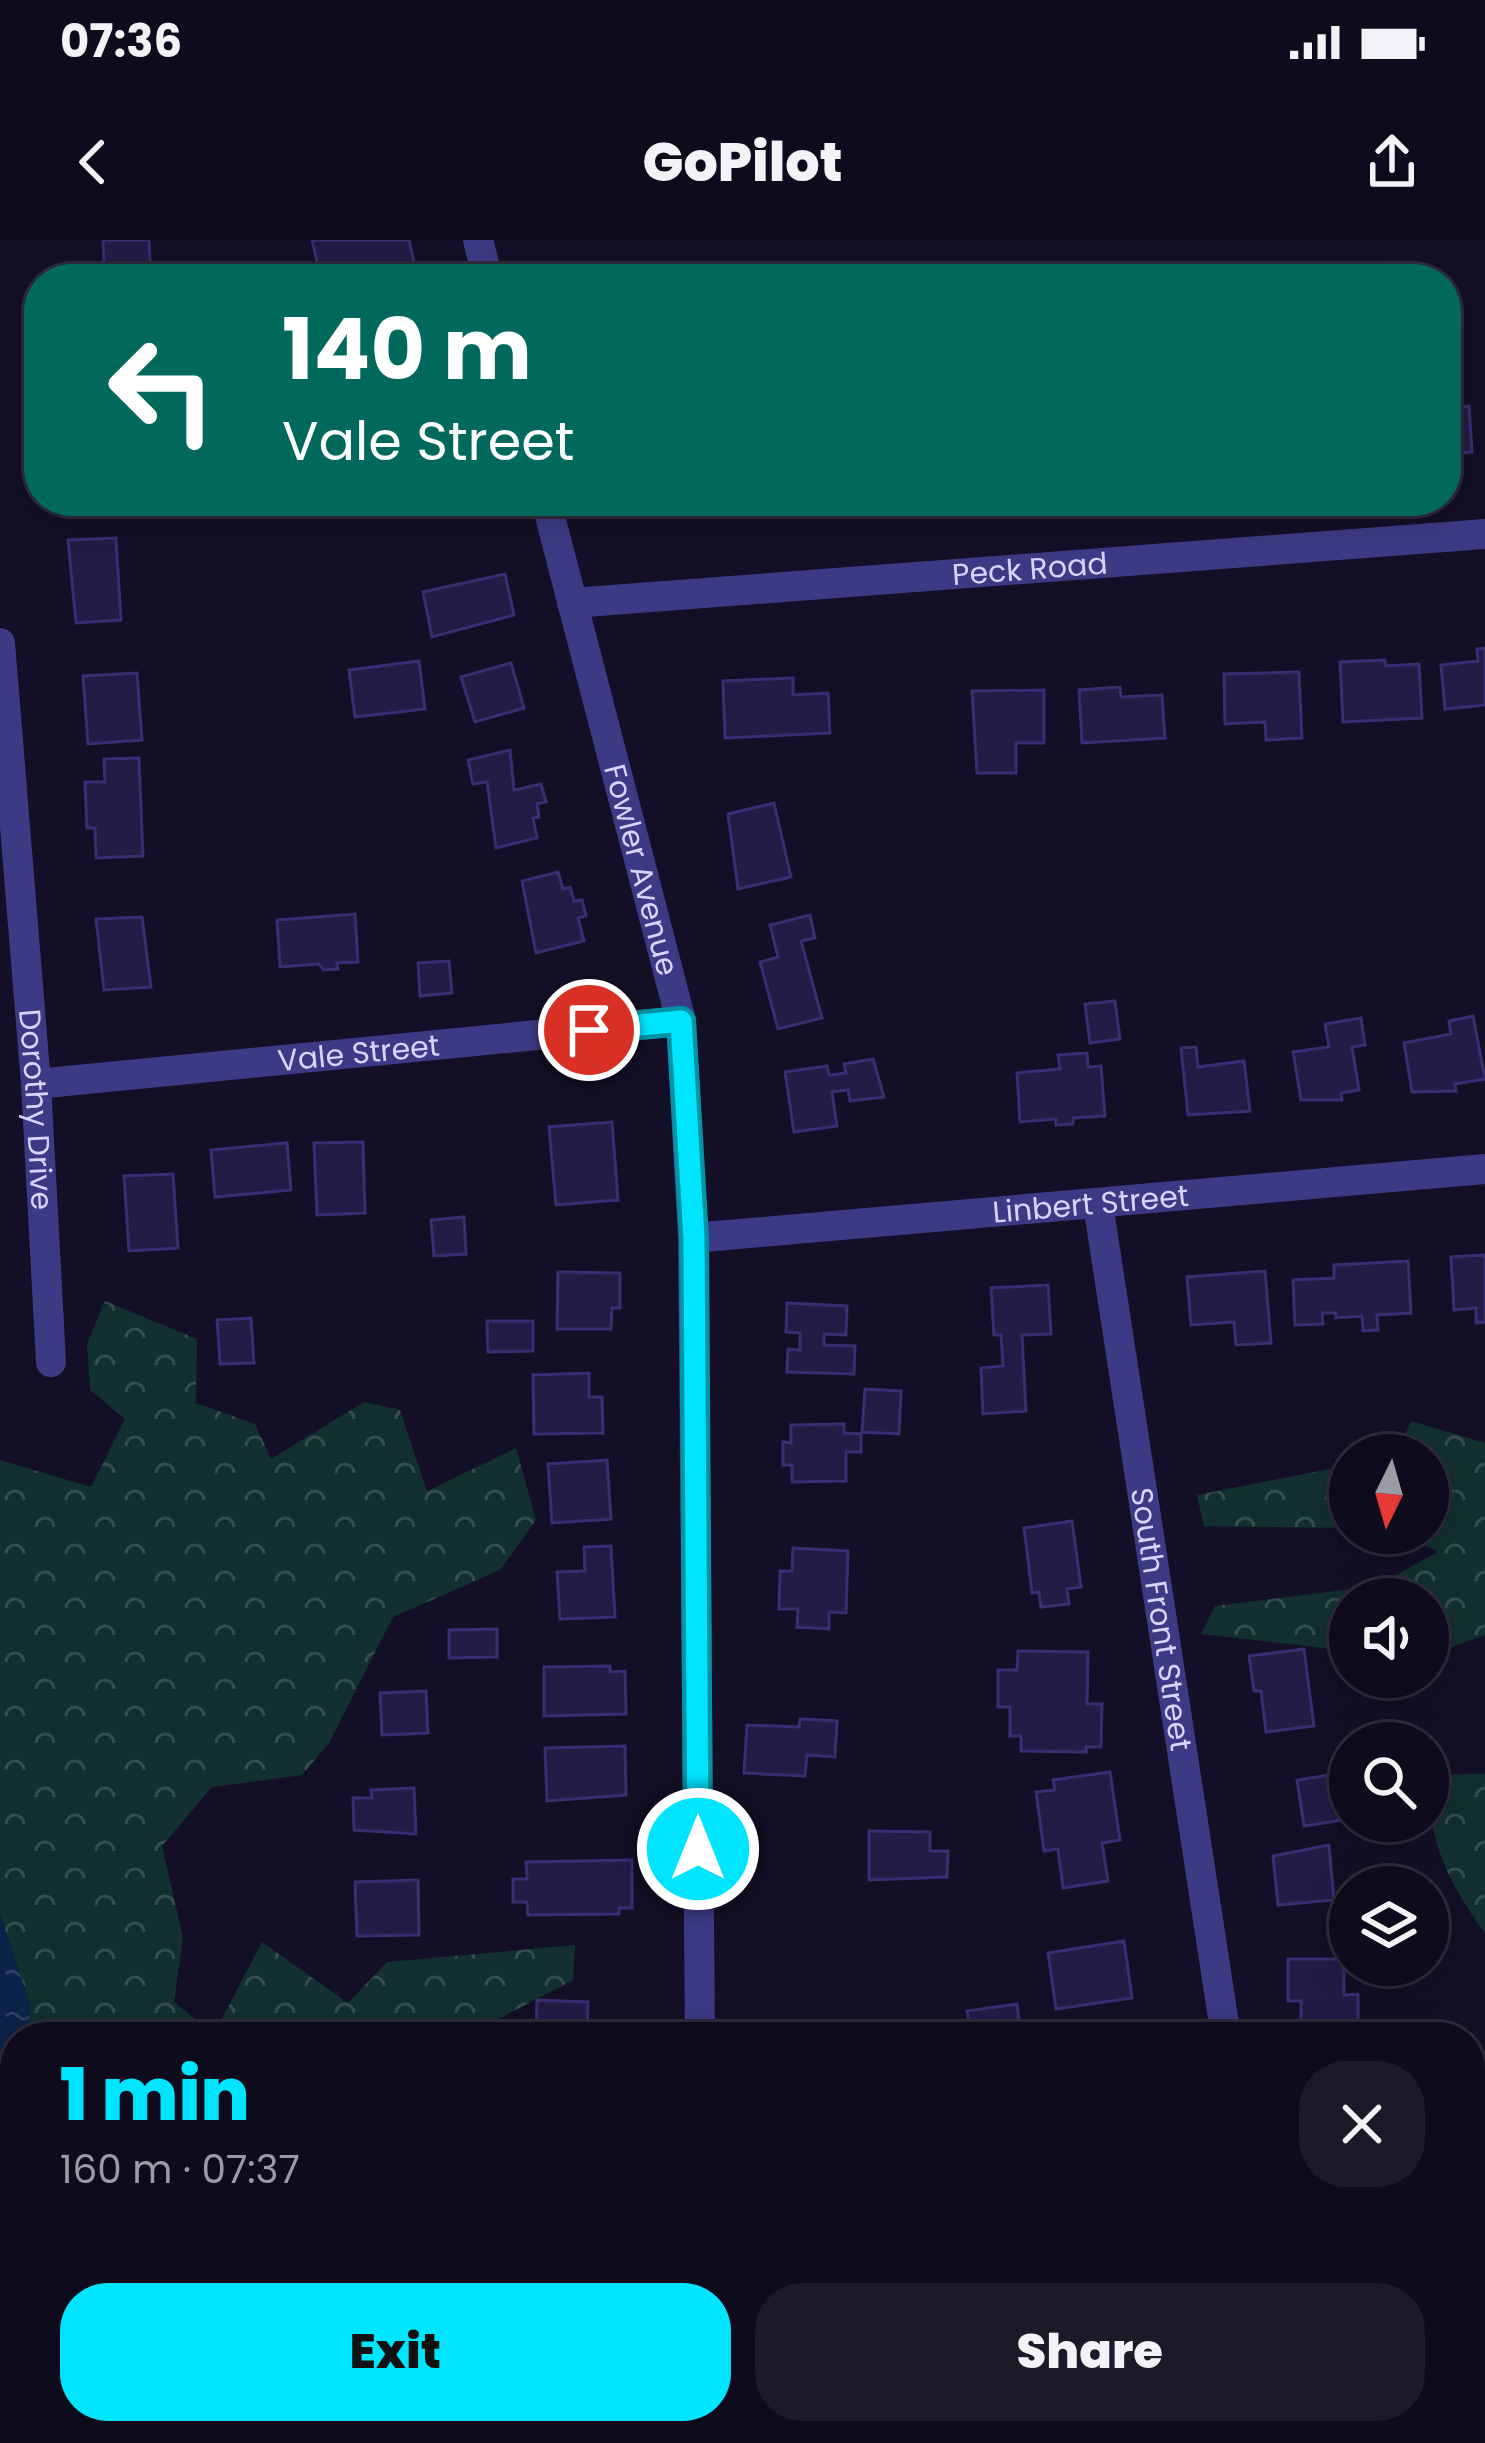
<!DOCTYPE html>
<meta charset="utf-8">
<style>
body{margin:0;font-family:Poppins,sans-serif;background:#1c1929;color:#f1f3f6;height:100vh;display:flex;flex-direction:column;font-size:45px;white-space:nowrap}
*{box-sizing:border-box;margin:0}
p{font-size:39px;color:#9b9ba3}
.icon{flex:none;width:66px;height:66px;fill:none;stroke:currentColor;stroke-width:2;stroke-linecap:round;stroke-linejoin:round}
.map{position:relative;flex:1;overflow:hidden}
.drawer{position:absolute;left:0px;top:1782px;width:1485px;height:423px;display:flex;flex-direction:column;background:#0e0b1c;border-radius:48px 48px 0 0;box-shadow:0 6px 30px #0003,0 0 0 3px #2e2b3b}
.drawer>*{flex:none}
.guide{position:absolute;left:24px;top:24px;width:1437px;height:252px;border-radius:48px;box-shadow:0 6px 30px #0003,0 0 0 3px #2e2b3b;background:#00695c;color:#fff;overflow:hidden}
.needle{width:78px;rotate:185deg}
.tools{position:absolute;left:1329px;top:1194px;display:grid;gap:24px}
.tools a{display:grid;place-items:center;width:120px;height:120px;border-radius:50%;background:#0e0b1c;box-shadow:0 6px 30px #0003,0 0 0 3px #2e2b3b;font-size:60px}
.pin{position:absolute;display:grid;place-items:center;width:102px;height:102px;color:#fff;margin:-51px;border:6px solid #fff;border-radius:50%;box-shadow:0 3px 12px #0007}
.me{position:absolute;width:132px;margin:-66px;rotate:0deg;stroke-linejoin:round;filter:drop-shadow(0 0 9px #0008)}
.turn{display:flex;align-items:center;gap:42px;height:252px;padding:0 60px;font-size:54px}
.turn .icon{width:156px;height:156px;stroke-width:2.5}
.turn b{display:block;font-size:84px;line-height:102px}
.round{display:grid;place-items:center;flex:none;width:126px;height:126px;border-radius:48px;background:#1c1929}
.overview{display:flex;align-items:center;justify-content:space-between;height:204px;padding:0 60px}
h1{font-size:72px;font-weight:800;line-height:90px;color:#00e5ff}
.primary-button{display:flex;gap:24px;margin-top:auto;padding:24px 60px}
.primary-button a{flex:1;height:138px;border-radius:48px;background:#00e5ff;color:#111;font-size:48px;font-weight:800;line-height:138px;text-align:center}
.primary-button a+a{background:#1c1929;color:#f1f3f6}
.status{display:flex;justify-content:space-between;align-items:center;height:84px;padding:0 60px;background:#0e0b1c;direction:ltr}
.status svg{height:33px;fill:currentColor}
header{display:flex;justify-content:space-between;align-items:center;height:156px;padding:0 60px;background:#0e0b1c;font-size:54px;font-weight:800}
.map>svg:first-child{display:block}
</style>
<div class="status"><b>07:36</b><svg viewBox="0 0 49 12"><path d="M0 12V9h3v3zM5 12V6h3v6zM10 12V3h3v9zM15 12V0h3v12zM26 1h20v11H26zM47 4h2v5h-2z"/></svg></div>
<header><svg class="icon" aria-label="back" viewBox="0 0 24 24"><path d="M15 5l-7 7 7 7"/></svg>GoPilot<svg class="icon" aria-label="share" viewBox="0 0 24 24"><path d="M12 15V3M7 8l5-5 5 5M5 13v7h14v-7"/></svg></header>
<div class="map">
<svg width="1485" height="2203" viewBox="0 0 1485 2203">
<defs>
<pattern id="forest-crowns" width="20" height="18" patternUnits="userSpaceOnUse" patternTransform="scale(3)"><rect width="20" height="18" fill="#12302f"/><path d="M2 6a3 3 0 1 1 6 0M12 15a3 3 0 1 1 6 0" fill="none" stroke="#344d4e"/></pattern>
<pattern id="water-ripples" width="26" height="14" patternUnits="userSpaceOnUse" patternTransform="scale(3)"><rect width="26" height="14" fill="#0c2248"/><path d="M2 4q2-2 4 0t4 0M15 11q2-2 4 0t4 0" fill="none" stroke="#2f4163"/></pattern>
</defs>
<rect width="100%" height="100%" fill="#130f26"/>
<g fill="url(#forest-crowns)">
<polygon points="105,1061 197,1099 196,1163 255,1184 271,1219 364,1162 400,1170 427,1251 516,1208 536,1280 500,1330 393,1377 329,1503 302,1535 212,1547 162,1606 183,1698 174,1762 214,1794 262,1702 348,1763 387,1722 575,1705 573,1740 483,1787 483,1797 29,1797 30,1765 0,1674 0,1220 91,1247 125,1179 90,1150 87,1104"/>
<polygon points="1411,1181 1485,1203 1485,1395 1428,1416 1428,1359 1350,1359 1350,1411 1201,1394 1215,1366 1376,1346 1438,1312 1401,1293 1428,1293 1428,1215 1395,1215"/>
<polygon points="1350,1225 1350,1288 1204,1286 1197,1255"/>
<path d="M1428,1534h57v159c-39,-53 -57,-93 -57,-159z"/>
<polygon points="15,2103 15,2190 304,2190 224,2203 0,2203 0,2104"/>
<polygon points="355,2190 496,2190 496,2203 358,2203"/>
</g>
<polygon fill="url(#water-ripples)" points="0,1674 30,1765 29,1797 15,1797 15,2190 30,2190 41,2203 0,2203"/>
<g fill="#241b47" stroke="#3b2d73" stroke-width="3">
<polygon points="103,0 149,0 151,39 105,39"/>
<polygon points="312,0 409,0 418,39 321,39"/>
<polygon points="1459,152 1460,167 1469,166 1472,212 1446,214 1446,153"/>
<polygon points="742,261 815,261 815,265 782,273 782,267 742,269"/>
<polygon points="116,298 121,380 76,383 68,300"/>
<polygon points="505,334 514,375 432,397 423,352"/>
<polygon points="1485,408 1485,465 1445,469 1441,425 1478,421 1477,409"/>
<polygon points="1385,420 1385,426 1419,424 1422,478 1343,482 1340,422"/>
<polygon points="419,421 425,469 355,477 349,430"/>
<polygon points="511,423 524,468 475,482 461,437"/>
<polygon points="1299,432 1302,498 1266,500 1265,482 1225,484 1224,434"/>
<polygon points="137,433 142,500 88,504 83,436"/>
<polygon points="793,438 793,455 828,453 830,493 725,498 723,441"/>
<polygon points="1120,447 1121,457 1162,455 1165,498 1082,503 1079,450"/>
<polygon points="1044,450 1044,503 1016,503 1016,533 977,533 972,451"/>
<polygon points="510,510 514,550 541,544 546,562 537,564 539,577 533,578 537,598 496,608 487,542 473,544 468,520"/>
<polygon points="139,518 143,616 96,618 95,588 87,588 85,542 105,542 104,519"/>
<polygon points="774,563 791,637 738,649 728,574"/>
<polygon points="558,632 563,649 570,647 574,661 582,660 586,676 578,678 584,701 536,713 522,641"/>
<polygon points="355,674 358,722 337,723 338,729 324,730 319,724 280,727 277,680"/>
<polygon points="810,675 815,698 801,701 822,778 778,789 760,722 778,717 770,685"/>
<polygon points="142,677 151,747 104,750 96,679"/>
<polygon points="449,721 452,753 420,756 418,723"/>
<polygon points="1115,761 1120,799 1090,803 1085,764"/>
<polygon points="1473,776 1485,839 1455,844 1456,851 1412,852 1404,803 1451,794 1449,781"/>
<polygon points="1361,778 1365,805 1352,807 1359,850 1341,853 1342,860 1301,860 1293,812 1329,807 1325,784"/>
<polygon points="1196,807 1198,827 1244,821 1250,871 1188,875 1181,808"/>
<polygon points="1087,813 1088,827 1101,826 1105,876 1073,878 1073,884 1056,885 1056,879 1020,882 1017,833 1060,829 1058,815"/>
<polygon points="873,819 884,857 850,861 848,850 832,852 837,886 794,892 785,832 827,826 829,835 846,833 844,824"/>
<polygon points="612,882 618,960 556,965 549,887"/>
<polygon points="363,902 365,973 317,975 314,903"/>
<polygon points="287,903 291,950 215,957 211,910"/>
<polygon points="173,934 178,1008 129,1011 124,936"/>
<polygon points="464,977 466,1014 434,1016 431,980"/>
<polygon points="1485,1015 1485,1082 1476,1083 1476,1068 1454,1070 1451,1017"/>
<polygon points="1408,1021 1411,1073 1377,1075 1378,1090 1363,1091 1362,1076 1336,1078 1336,1073 1322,1073 1323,1084 1295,1085 1293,1040 1334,1038 1334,1025"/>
<polygon points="1265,1031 1271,1103 1236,1105 1234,1082 1191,1085 1187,1037"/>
<polygon points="558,1032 620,1033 620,1068 612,1068 611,1089 557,1089"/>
<polygon points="1048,1045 1051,1094 1022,1095 1026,1171 983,1174 981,1128 1003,1126 1001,1095 994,1095 991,1048"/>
<polygon points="787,1063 847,1066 846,1095 824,1094 824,1105 855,1106 854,1134 787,1132 788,1109 800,1110 800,1093 786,1092"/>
<polygon points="251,1078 254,1123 220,1124 217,1080"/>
<polygon points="487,1081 533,1081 533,1111 488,1112"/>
<polygon points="589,1133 589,1157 602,1157 603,1193 534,1194 533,1135"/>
<polygon points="865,1149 901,1151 899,1194 862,1192"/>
<polygon points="844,1184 844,1193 861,1194 861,1212 846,1212 846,1241 792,1242 792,1225 783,1225 783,1202 791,1203 791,1185"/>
<polygon points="607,1220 611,1279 552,1283 548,1224"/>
<polygon points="1428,1247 1434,1287 1428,1288"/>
<polygon points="1072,1281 1081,1347 1067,1349 1069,1364 1041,1367 1039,1352 1032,1353 1024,1288"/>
<polygon points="611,1306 615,1377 560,1379 557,1332 585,1331 584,1307"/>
<polygon points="793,1308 848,1311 846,1373 829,1372 829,1389 797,1387 798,1369 779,1369 780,1331 792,1331"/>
<polygon points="497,1389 497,1417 449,1418 449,1390"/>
<polygon points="1304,1409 1314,1486 1266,1492 1261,1451 1254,1451 1249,1416"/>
<polygon points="1018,1411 1088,1412 1087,1464 1102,1464 1101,1507 1086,1507 1086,1512 1021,1511 1021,1496 1010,1496 1010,1467 998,1467 998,1430 1017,1430"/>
<polygon points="610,1426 610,1432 625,1431 626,1474 544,1476 544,1427"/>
<polygon points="426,1451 428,1493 382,1495 380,1453"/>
<polygon points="800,1479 837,1481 835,1517 807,1515 805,1536 744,1533 747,1485 799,1487"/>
<polygon points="625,1506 626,1555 547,1561 545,1508"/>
<polygon points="1110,1532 1120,1600 1102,1603 1108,1641 1063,1648 1058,1609 1044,1611 1036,1552 1055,1550 1053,1540"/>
<polygon points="1350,1532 1350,1579 1304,1586 1297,1540"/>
<polygon points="414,1548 416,1594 354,1590 353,1558 372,1558 371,1550"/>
<polygon points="869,1591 930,1592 930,1611 948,1611 947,1637 869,1640"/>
<polygon points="1329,1605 1334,1660 1278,1665 1273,1616"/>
<polygon points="632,1620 632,1668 619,1668 619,1674 528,1675 527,1662 513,1662 513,1639 527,1639 526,1622"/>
<polygon points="418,1640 419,1695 357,1696 355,1642"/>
<polygon points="1124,1701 1132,1758 1056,1769 1048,1713"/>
<polygon points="1288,1719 1344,1719 1344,1755 1358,1754 1358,1788 1345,1789 1345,1795 1301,1795 1301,1761 1288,1761"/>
<polygon points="537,1760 588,1762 587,1797 516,1797 536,1794"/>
<polygon points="1017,1764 1021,1797 971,1797 967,1771"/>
<polygon points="750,1790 837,1792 837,1797 750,1797"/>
<polygon points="1485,1931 1485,1998 1470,1999 1470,1932"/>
<polygon points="747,2190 804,2190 804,2193 747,2192"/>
<polygon points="1050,2190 1113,2190 1115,2203 1052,2203"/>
<polygon points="1169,2190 1220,2190 1222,2203 1171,2203"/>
<polygon points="1354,2190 1401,2190 1402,2198 1356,2203"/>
<polygon points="244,2195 246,2203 212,2203"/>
</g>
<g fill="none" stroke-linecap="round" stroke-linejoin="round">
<g stroke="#3d3a85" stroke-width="30">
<polyline points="478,0 488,39"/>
<path id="s1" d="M546,261l135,520 12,217 7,799"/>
<path id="s2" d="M572,363l913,-69"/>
<path id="s3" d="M0,403l36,441 15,278"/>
<path id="s4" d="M36,844l645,-63"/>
<path id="s5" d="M1098,964l128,833"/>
<path id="s6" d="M693,998l792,-69"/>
<polyline points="329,2190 332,2203"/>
<polyline points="703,2190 703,2203"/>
<polyline points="1286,2190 1288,2203"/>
</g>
</g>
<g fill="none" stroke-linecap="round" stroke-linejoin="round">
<defs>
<polyline id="route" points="589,790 681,781 694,998 698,1609"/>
</defs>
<use href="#route" stroke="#0095a6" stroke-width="30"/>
<use href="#route" stroke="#00e5ff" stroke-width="21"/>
</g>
<g text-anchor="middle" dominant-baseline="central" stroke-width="12" stroke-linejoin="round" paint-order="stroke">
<g font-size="30" fill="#d9d4ff" stroke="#130f26">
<text stroke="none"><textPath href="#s2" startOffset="459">Peck Road</textPath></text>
<text stroke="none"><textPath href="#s1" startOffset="381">Fowler Avenue</textPath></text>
<text stroke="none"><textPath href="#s4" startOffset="324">Vale Street</textPath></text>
<text stroke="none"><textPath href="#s3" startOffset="468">Dorothy Drive</textPath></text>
<text stroke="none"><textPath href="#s6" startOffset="399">Linbert Street</textPath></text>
<text stroke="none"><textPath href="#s5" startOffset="420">South Front Street</textPath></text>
</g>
</g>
</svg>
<div class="tools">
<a><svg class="needle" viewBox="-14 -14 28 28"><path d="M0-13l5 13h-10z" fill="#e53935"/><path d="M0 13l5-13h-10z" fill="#9b9ba3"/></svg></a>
<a><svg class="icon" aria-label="sound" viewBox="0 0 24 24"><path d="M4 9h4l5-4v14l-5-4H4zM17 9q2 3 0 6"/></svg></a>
<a><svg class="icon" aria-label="search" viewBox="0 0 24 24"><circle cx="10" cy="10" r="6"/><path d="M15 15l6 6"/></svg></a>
<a><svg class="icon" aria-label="layers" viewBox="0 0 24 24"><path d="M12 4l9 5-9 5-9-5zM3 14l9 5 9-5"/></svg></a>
</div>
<div class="pin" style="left:589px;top:790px;background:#d93025"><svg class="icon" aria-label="arrive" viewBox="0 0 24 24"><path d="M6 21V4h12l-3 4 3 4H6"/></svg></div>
<svg class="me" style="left:698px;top:1609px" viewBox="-20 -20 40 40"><circle r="17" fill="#00e5ff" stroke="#fff" stroke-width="3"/><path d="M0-11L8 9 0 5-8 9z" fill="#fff"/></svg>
<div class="guide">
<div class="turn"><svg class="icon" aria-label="left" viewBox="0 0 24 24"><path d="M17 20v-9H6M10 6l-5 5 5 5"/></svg><div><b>140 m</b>Vale Street</div></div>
</div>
<section class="drawer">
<div class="overview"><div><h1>1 min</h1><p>160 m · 07:37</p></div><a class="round"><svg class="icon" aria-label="close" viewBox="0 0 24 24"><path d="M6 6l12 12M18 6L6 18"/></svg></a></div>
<div class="primary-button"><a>Exit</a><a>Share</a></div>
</section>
</div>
